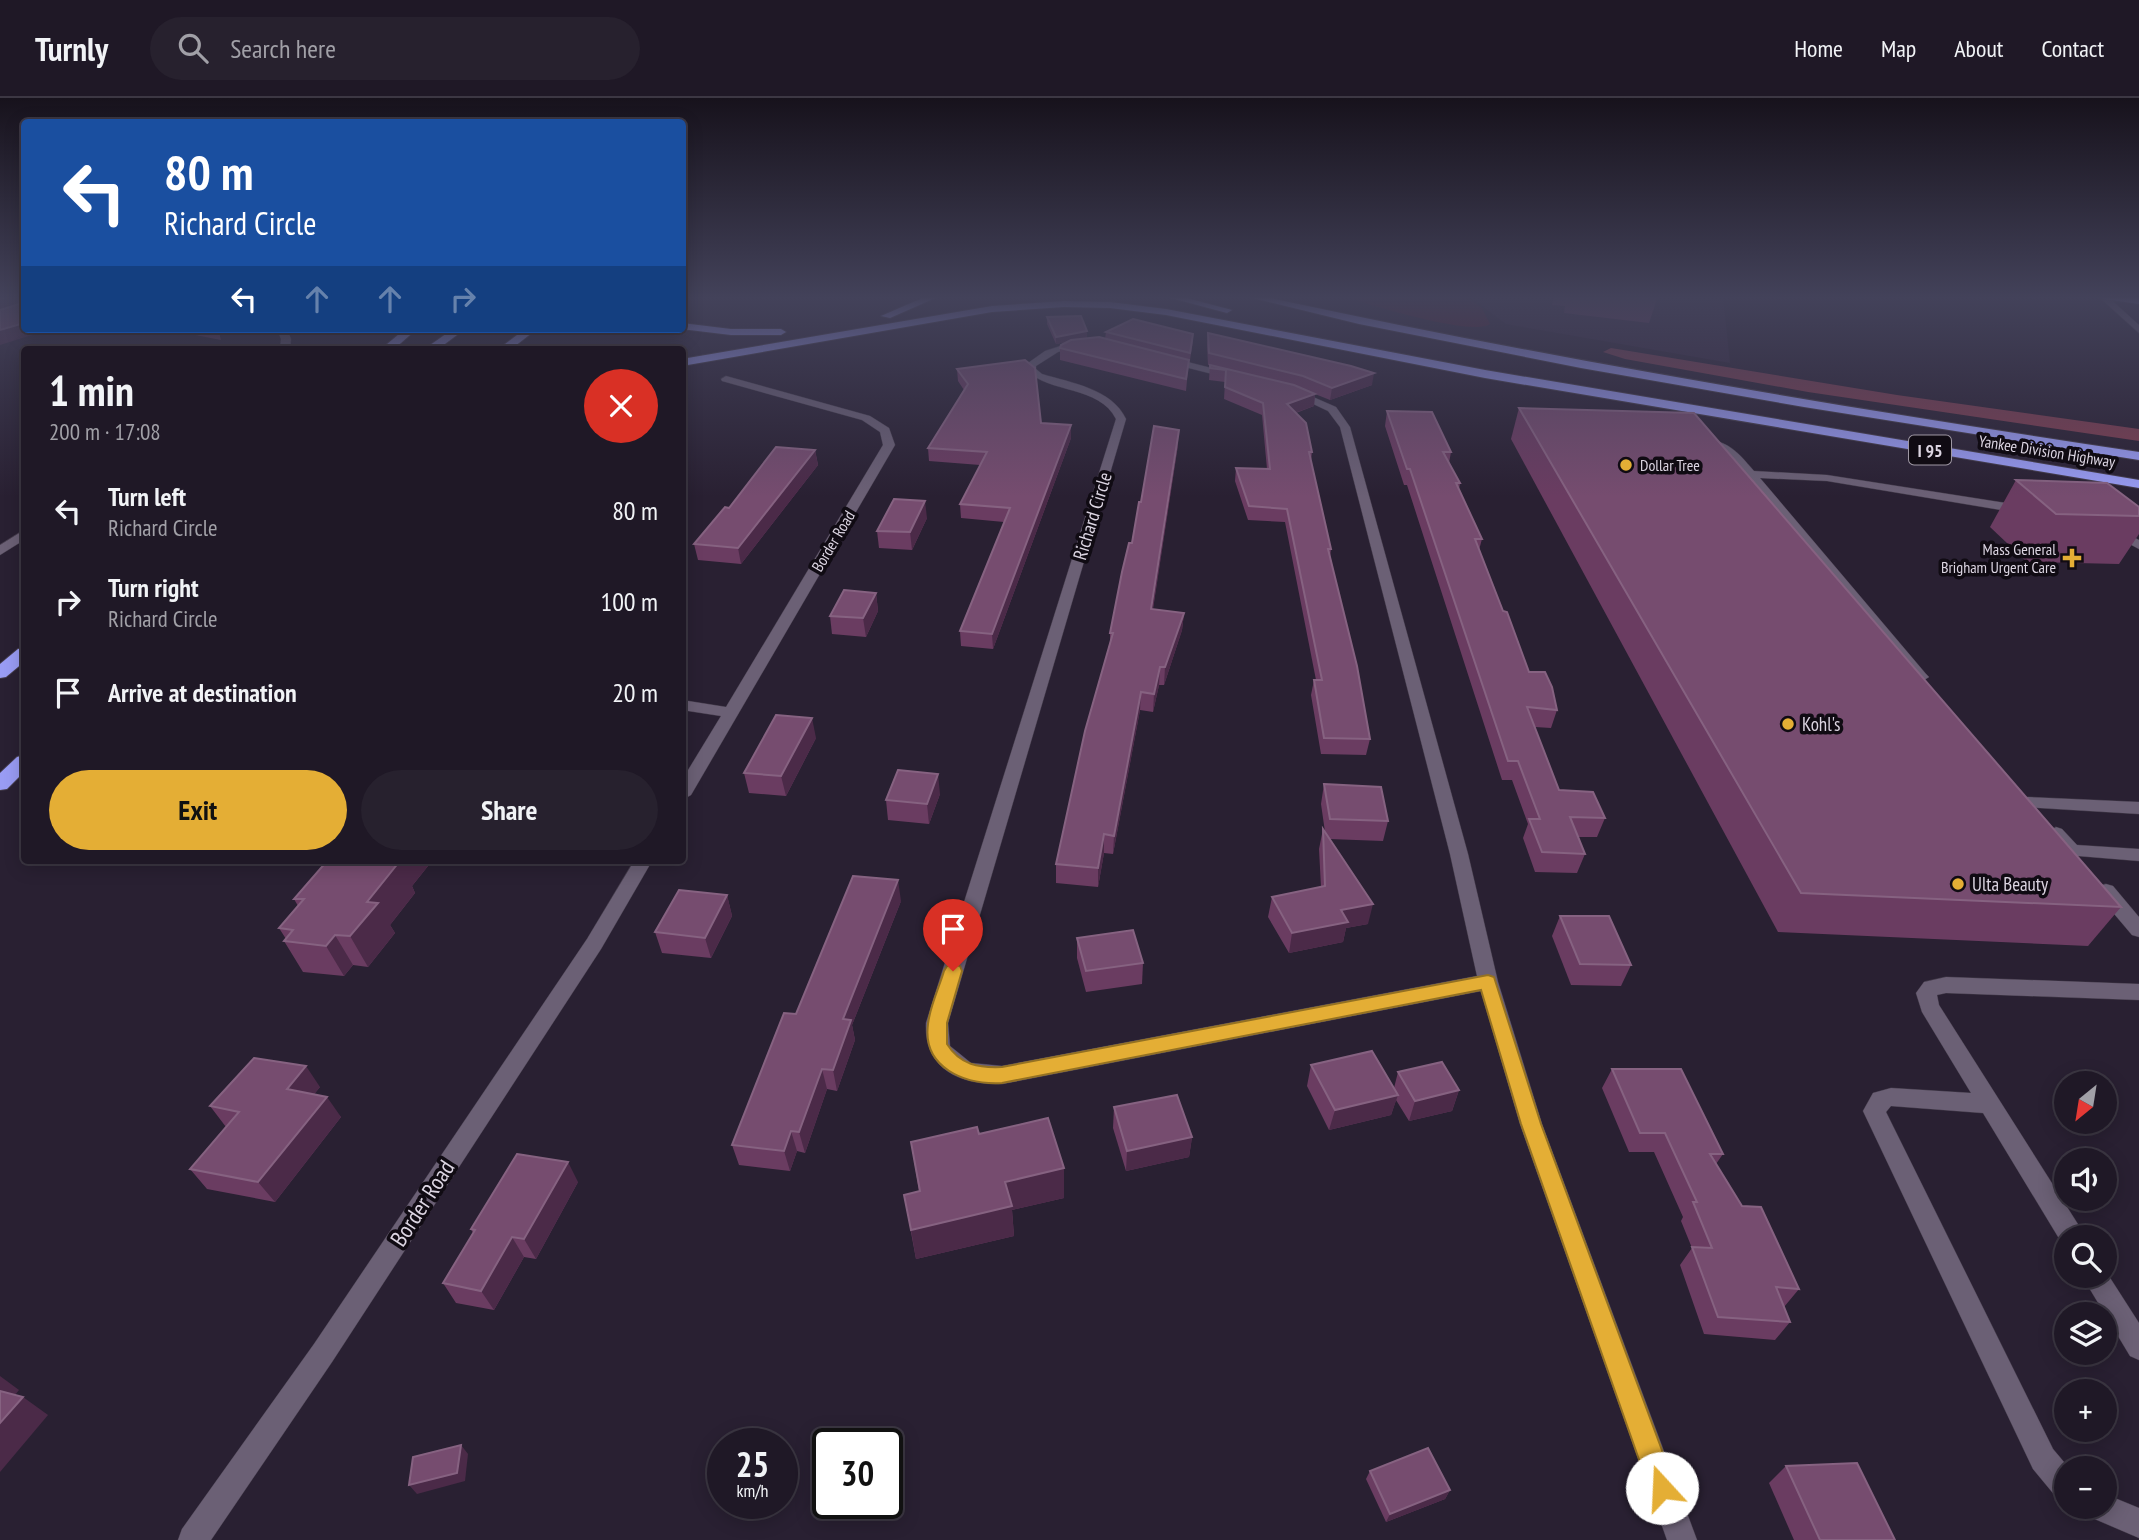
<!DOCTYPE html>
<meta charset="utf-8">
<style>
body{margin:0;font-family:"PT Sans Narrow",sans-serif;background:#27212e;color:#f1f3f6;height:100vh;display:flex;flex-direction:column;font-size:26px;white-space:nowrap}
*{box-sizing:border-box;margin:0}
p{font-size:23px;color:#a1a0a7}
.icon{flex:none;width:38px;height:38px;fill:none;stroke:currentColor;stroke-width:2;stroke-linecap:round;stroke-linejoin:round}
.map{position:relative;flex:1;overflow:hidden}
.sheet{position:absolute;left:21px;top:248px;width:665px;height:518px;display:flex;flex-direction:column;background:#1f1826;border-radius:7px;box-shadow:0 4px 18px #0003,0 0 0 2px #3c3743}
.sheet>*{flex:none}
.guide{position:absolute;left:21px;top:21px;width:665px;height:214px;border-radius:7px;box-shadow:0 4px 18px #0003,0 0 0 2px #3c3743;background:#1a4fa0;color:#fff;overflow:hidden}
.needle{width:46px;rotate:210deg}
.buttons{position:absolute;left:2054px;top:973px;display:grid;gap:14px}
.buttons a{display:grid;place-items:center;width:63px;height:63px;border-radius:50%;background:#1f1826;box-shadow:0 4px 18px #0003,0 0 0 2px #3c3743;font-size:35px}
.speed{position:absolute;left:707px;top:1330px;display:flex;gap:14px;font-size:35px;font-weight:700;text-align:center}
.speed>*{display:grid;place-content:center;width:91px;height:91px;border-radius:50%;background:#1f1826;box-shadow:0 4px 18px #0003,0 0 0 2px #3c3743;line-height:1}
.speed small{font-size:18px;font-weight:400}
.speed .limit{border:4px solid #111;border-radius:10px;background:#fff;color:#111}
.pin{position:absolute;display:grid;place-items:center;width:60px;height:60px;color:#fff;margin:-72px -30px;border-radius:50% 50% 50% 0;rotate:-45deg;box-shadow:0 0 7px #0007}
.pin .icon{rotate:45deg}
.me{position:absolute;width:77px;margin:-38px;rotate:340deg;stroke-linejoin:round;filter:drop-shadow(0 0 5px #0008)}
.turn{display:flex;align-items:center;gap:24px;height:147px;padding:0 28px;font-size:32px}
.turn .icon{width:91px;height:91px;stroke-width:2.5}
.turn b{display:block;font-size:49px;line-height:60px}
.lanes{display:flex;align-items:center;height:66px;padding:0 28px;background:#0003;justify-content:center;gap:35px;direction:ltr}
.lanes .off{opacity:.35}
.round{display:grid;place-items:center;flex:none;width:74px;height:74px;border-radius:37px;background:#27212e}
.overview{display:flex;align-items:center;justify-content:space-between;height:119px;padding:0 28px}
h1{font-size:42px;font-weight:600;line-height:52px}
.primary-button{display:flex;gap:14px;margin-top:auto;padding:14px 28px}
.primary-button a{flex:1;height:80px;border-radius:42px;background:#e4ae35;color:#111;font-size:28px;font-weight:600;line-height:80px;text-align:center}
.primary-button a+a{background:#27212e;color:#f1f3f6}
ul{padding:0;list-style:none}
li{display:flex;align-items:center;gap:21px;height:91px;padding:0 28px}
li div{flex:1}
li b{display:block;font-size:26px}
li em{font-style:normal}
header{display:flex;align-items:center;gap:42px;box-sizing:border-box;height:98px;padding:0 35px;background:#1f1826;border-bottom:2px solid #3c3743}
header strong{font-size:33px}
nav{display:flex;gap:38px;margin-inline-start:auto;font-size:24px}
.search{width:490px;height:63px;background:#27212e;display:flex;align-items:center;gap:18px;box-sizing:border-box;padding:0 24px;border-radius:38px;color:#a1a0a7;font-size:26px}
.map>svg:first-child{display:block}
</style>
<header>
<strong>Turnly</strong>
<div class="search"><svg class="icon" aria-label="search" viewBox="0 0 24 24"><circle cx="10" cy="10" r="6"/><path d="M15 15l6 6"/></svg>Search here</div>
<nav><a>Home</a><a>Map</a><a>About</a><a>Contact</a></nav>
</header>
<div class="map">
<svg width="2139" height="1442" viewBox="0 0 2139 1442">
<rect width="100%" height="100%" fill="#292032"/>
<polygon fill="#34273f" points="1469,198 1723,198 1730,265 1506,226"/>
<path fill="#4f182b" d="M1343,198h123l16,12 8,16c-16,13 -124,-20 -147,-28z"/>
<polygon fill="#7c3d50" points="1611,250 1897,297 2139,331 2139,343 1808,294 1625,261 1603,254"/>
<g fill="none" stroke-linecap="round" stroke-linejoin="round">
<defs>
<g id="service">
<path d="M1700,339c29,5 35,12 54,34l73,4 198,31 6,4 -6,4 -198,-33 -67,-3 166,196 3,3 -8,5 -5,-2 -188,-226 -12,-7 -20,-5 -1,-2z"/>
<polygon points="2113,428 2139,442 2139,451 2109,435 2107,432"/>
<polygon points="2028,699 2139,704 2139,716 2022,709 2019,705 2022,701"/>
<polygon points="2056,729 2062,731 2077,747 2139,751 2139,763 2066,757 2047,735"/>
<polygon points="2106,786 2113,788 2139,819 2139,839 2132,837 2099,798 2097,793 2099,788"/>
<polygon points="1946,879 2139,886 2139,902 1946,895 1937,897 1939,907 2081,1131 2084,1139 2067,1139 2067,1148 2063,1147 1983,1015 1891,1008 1886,1014 2053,1351 2069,1370 2067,1370 2067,1404 2057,1400 2033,1371 1863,1013 1873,995 1891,990 1971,995 1922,914 1916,895 1924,884"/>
<polygon points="2105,1172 2139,1225 2139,1262 2130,1258 2082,1178 2105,1178"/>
<polygon points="2105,1396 2139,1410 2139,1440 2090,1419 2085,1409 2105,1409"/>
</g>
<g id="minor">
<path d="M1076,243l11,2 -29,9 -22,14v3l6,5c30,9 70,15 84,45l-178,604 2,23 21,17 31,3 475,-90 -27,-122 -110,-427 -12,-16 -40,-19 9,-2 39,17 14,20 118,427 30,128 44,142 155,416h-30l-147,-416 -39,-133 -479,93c-41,1 -78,-14 -76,-61l190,-604c-17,-34 -66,-25 -90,-49l2,-7 17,-12z"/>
<polygon points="1168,259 1235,276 1237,278 1232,281 1165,264 1165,260"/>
<polygon points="726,278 870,318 889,330 895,347 691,697 682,702 682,682 721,618 682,612 682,602 726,609 883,347 880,334 862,322 722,283 721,281"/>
<polygon points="634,763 652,763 601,851 332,1264 211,1442 178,1442 182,1431 314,1246 587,841"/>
</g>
<g id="tertiary">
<polygon points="277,231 287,231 291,241 290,252 280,252 281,241"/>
<polygon points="24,432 24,442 0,457 0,447"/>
</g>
<polygon id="secondary" points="2098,198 2107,198 2139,227 2139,235"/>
<g id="motorway">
<polygon points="927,198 940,198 890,220 881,218"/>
<polygon points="1163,198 1179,198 1232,212 1227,215"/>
<path d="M1244,198h17c291,63 584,112 878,156v8l-335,-53 -223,-39 -222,-44z"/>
<polygon points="2098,198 2139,200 2139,206 2103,201"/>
<polygon points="1064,203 1110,204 1166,211 1485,272 2139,382 2139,390 1485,280 1166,217 1110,210 1064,209 992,214 682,268 682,261 992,208"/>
<polygon points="682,225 731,231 781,231 786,234 781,237 731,237 681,231"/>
<polygon points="405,231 417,231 393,252 380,252"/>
<polygon points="453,231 465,231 437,252 423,252"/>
<polygon points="525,231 537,231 510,252 497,252"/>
<polygon points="24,550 24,564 6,579 0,580 0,566 18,551"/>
<polygon points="24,657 24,674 7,691 0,692 0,675 17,659"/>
</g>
</defs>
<use href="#service" stroke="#423a49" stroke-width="1"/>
<use href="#minor" stroke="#423a49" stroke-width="1"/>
<use href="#tertiary" stroke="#423a49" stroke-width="1"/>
<use href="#secondary" stroke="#423a49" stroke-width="1"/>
<use href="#motorway" stroke="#423a49" stroke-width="2"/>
<use href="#service" fill="#6b6075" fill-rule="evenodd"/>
<use href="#minor" fill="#6b6075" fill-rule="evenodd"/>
<use href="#tertiary" fill="#6b6075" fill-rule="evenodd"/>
<use href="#secondary" fill="#6b6075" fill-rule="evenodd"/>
<use href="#motorway" fill="#999cf4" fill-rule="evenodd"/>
</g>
<g fill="#6a3c61">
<polygon points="1554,198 1658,198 1649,225 1564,215 1565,208 1552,207"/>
<polygon points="1047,219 1087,233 1087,240 1105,241 1106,234 1193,243 1190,262 1189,262 1186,293 1060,262 1060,250 1066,244 1056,246 1047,226"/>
<polygon points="165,231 218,231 221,242"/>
<polygon points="1208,235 1372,287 1330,302 1315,296 1314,308 1296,315 1312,354 1311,363 1331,451 1330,459 1370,641 1366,657 1321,656 1311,597 1314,582 1316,582 1285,424 1248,422 1235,383 1236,370 1267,371 1262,317 1224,301 1225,284 1209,282 1210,267 1208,267 1207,247"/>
<polygon points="957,271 1041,325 1071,340 993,551 961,548 960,533 1004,424 961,420 960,406 980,367 929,363 928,350 964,292 958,283"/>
<polygon points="1519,310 2121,809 2088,848 1778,834 1511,341"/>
<polygon points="1387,313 1451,354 1449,365 1460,385 1459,391 1482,441 1479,452 1503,513 1529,574 1557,612 1551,630 1535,629 1559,692 1605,720 1597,739 1578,739 1585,756 1577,775 1535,774 1523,740 1528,726 1512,682 1502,682 1407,387 1404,387 1385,328"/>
<polygon points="1178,347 1153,511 1184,515 1182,532 1164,587 1159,587 1153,614 1140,612 1113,756 1104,755 1098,789 1056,785 1056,766 1110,545 1110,535 1141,404"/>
<polygon points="815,352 818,367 741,466 698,462 694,446 729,410"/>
<polygon points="2016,382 2139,409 2139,436 2119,466 2027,464 1990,429"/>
<polygon points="927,420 912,452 879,450 877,433"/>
<polygon points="876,495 878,513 866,539 832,536 830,518"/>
<polygon points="816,640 786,698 749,695 744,675"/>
<polygon points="1324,686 1388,723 1383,743 1329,741 1368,826 1346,830 1343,844 1289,855 1268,819 1272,799 1321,789 1319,751 1323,731 1325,734 1321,706"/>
<polygon points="940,696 929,726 888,722 886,702"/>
<polygon points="327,763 432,763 412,788 415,795 390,827 395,835 368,869 353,867 344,878 303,874 284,843 286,841 279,830 298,808 294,801"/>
<polygon points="727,797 732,818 711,860 662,855 655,834"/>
<polygon points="901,803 852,927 855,942 837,993 827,991 805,1055 797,1053 790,1073 739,1067 732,1047 796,916"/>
<polygon points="1560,818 1631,867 1621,888 1571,887 1552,838"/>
<polygon points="1077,840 1143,865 1142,886 1086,894 1077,860"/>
<polygon points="1311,967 1394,990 1398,974 1459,992 1452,1013 1409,1023 1396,1002 1391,1017 1329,1032 1307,988"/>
<polygon points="1612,971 1723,1056 1716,1066 1742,1108 1799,1191 1784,1209 1790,1224 1775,1242 1704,1236 1680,1167 1692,1150 1681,1123 1683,1119 1654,1054 1629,1054 1602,990"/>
<polygon points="320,989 314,996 341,1019 275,1104 207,1091 190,1071 226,1029 210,1008"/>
<polygon points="1114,1009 1192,1039 1189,1059 1126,1073 1113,1030"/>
<polygon points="979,1036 1064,1070 1064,1100 1012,1112 1014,1138 916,1161 904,1097 919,1093 911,1044"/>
<polygon points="578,1084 536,1161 524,1159 494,1212 456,1205 443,1185 473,1135 471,1131"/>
<polygon points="1786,1368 1895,1442 1794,1442 1769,1385"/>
<polygon points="1370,1373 1450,1392 1445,1401 1386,1424 1366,1381"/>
</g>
<g fill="#4b2a48">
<polygon points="10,198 18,198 23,207 0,214 0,201"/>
<polygon points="24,225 24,231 51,231 0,247 0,232"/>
<polygon points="1087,233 1087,240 1056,246 1056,239"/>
<polygon points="1374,275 1372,287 1330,302 1332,290"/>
<polygon points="1315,296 1314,308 1286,318 1287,306"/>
<polygon points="1071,327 1071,340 993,551 992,536"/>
<polygon points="1179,332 1178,347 1150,528 1151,511"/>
<polygon points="815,352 818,367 741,466 738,450"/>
<polygon points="925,403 927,420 912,452 910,434"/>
<polygon points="876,495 878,513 866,539 863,520"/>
<polygon points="1184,515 1182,532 1164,587 1165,569"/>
<polygon points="1160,569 1159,587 1153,614 1154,596"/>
<polygon points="1141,594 1140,612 1113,756 1114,738"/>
<polygon points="812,620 816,640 786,698 781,678"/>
<polygon points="938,676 940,696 929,726 927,706"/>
<polygon points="1104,736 1104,755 1098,789 1098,770"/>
<polygon points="392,763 432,763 412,788 415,795 390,827 395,835 368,869 350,838 367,804"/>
<polygon points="898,782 901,803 852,927 855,942 837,993 833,972 843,921"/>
<polygon points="727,797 732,818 711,860 705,840"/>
<polygon points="1373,806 1368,826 1346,830 1343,844 1289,855 1292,835 1341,812"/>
<polygon points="335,837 353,867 344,878 326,848"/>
<polygon points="306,968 320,989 302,1012 287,991"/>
<polygon points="822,971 827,991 805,1055 799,1034"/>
<polygon points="1459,992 1452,1013 1409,1023 1415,1003"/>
<polygon points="1398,997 1391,1017 1329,1032 1335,1012"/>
<polygon points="327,999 341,1019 275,1104 258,1084"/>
<polygon points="791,1033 797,1053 790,1073 784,1053"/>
<polygon points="1192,1039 1189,1059 1126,1073 1127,1053"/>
<polygon points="568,1064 578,1084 536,1161 524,1141"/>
<polygon points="1064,1070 1064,1100 1012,1112 1014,1138 916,1161 911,1132 1005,1084"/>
<polygon points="512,1139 524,1159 494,1212 481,1193"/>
<polygon points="0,1278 19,1292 7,1307 0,1302"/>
<polygon points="23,1299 48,1317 0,1374 0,1325"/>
<polygon points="461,1347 468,1356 465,1383 417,1396 409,1387"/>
<polygon points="1450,1392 1445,1401 1386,1424 1390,1416"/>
</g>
<g fill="#764c6f" stroke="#866281" stroke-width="2">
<polygon points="0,198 10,198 0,201"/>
<polygon points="19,198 24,198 24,225 0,232 0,212 19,206 20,198"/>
<polygon points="1081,218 1087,233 1056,239 1047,219"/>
<polygon points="1133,221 1193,236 1190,255 1106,234"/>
<polygon points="1208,235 1351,268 1374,275 1332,290 1303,278 1209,255"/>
<polygon points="1099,239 1189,262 1186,281 1060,250 1061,247 1071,242"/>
<polygon points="1025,262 1035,270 1041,325 1071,327 992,536 960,533 1010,410 960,406 987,354 928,350 968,286 957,271"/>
<polygon points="1210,267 1294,287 1315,296 1287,306 1306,325 1312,354 1309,354 1331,451 1328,451 1357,568 1370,641 1324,640 1314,582 1322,582 1287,411 1249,408 1236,370 1270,371 1263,305 1225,289 1226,272 1210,270"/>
<polygon points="1519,310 1694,315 2121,809 1801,795"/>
<polygon points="1387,313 1432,314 1451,354 1443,354 1460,385 1456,385 1482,441 1475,441 1503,513 1507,514 1529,574 1545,574 1552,589 1557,612 1527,609 1559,692 1593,694 1605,720 1570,719 1585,756 1542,754 1529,721 1540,721 1518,663 1508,663 1410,371 1407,371"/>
<polygon points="1154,328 1179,332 1151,511 1184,515 1165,569 1160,569 1154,596 1141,594 1114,738 1104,736 1098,770 1056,766 1085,633 1113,535 1110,535 1122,474 1129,445 1132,445 1139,404 1141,404"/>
<polygon points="776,349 815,352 738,450 694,446 725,409 729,410"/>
<polygon points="2016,382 2107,385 2139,409 2139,418 2056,416"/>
<polygon points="894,401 925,403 910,434 877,433"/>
<polygon points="844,492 876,495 863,520 830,518"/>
<polygon points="776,617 812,620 781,678 744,675"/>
<polygon points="898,672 938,676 927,706 886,702"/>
<polygon points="1324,686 1381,689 1388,723 1330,721"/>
<polygon points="1323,731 1373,806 1341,812 1348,824 1292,835 1272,799 1325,788"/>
<polygon points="327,763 392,763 399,764 367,804 378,805 350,838 335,837 326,848 284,843 293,832 279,830 304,801 294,801"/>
<polygon points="853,778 898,782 843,921 851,922 833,972 822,971 799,1034 791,1033 784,1053 732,1047 784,915 796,916"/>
<polygon points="679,792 727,797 705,840 655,834"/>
<polygon points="1560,818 1609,818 1631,867 1580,866"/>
<polygon points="1133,832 1143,865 1086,873 1077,840"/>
<polygon points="1372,953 1398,997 1335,1012 1311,967"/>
<polygon points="254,960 306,968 287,991 327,999 258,1084 190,1071 239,1014 210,1008"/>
<polygon points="1442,964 1459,992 1415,1003 1398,974"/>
<polygon points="1612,971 1681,971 1723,1056 1710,1056 1742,1108 1761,1109 1799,1191 1776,1189 1790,1224 1718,1219 1692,1149 1712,1150 1693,1104 1697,1104 1665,1035 1640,1035"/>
<polygon points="1177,997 1192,1039 1127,1053 1114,1009"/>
<polygon points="1048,1020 1064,1070 1005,1084 1012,1108 911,1132 904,1097 920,1093 911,1044 977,1029 979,1036"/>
<polygon points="517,1056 568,1064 524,1141 512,1139 481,1193 443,1185 475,1132 471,1131"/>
<polygon points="0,1293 23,1299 0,1325"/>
<polygon points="461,1347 457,1375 409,1387 413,1359"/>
<polygon points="1428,1350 1450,1392 1390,1416 1370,1373"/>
<polygon points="1857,1365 1895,1442 1820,1442 1786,1368"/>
</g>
<linearGradient id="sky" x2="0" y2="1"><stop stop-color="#17121c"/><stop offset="0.5" stop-color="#43425a"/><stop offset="1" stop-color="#43425a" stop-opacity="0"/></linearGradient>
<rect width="2139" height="399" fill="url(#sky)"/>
<path fill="#e4ae35" stroke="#947122" stroke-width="2" d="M953,866l7,2 2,5 -15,52v21c13,21 32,24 55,23l486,-92 6,2 47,147 135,364 -4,10 -10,3 -9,-3 -4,-10 -128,-364 -40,-134 -479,93c-37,2 -80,-15 -74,-59 2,-18 11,-36 16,-53l3,-5z"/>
<g fill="#e4ae35" stroke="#100b13" stroke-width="2.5">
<circle cx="1626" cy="367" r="7"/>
<path d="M2068.5 449.5h7v7h7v7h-7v7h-7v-7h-7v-7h7z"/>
<circle cx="1788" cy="626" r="7"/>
<circle cx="1958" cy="786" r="7"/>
</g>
<g text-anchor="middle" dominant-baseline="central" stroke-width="7" stroke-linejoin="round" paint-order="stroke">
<g font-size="16" fill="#dcd5e2" stroke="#100b13">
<text transform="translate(2047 353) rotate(9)">Yankee Division Highway</text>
<text transform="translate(833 443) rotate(-59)">Border Road</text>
</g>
<g font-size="16" fill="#dcd5e2" stroke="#100b13" text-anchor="start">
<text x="1640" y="367">Dollar Tree</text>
<text x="2056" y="451" text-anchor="end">Mass General<tspan x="2056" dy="18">Brigham Urgent Care</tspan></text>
</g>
<rect fill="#100b13" stroke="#9f98a4" stroke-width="2" x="1909" y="337.5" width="42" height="29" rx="5"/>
<g font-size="18" font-weight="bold" fill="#dcd5e2">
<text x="1930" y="352">I 95</text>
</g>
<g font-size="19" fill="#dcd5e2" stroke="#100b13">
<text transform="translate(1092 418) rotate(-73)">Richard Circle</text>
</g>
<g font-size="19" fill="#dcd5e2" stroke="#100b13" text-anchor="start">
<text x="1802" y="626">Kohl's</text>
<text x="1972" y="786">Ulta Beauty</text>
</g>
<g font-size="23" fill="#dcd5e2" stroke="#100b13">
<text transform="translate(422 1105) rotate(-57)">Border Road</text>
</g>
</g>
</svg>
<div class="buttons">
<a><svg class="needle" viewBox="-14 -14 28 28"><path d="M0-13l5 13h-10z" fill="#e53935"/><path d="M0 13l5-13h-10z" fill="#a1a0a7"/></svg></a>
<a><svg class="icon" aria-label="sound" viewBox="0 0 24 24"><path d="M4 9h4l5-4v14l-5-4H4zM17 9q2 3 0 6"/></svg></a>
<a><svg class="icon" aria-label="search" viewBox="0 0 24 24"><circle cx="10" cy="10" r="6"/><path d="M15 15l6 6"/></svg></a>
<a><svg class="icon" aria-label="layers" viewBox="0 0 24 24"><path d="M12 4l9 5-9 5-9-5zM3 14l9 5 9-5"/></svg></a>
<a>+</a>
<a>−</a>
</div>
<div class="speed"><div>25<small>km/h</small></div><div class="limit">30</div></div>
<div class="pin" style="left:953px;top:873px;background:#d93025"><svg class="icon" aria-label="arrive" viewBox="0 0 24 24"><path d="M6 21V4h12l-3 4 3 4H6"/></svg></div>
<svg class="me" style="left:1662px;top:1390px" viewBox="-20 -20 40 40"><circle r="19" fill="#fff"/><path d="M0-13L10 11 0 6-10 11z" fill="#e4ae35"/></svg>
<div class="guide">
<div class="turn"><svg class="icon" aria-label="left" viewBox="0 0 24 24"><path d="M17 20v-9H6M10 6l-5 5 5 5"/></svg><div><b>80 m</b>Richard Circle</div></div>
<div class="lanes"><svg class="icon" aria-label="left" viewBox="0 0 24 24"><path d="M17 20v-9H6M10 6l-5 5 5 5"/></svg><svg class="icon off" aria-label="ahead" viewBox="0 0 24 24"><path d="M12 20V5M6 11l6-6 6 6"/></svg><svg class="icon off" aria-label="ahead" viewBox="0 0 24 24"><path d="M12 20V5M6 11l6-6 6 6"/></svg><svg class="icon off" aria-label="right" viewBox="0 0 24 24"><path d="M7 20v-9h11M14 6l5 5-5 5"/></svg></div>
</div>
<section class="sheet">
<div class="overview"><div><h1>1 min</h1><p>200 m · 17:08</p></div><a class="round" style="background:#d93025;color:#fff"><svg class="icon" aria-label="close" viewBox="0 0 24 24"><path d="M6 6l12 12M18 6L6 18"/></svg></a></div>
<ul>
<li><svg class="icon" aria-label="left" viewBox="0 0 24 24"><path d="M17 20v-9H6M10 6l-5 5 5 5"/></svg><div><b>Turn left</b><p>Richard Circle</p></div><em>80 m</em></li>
<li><svg class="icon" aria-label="right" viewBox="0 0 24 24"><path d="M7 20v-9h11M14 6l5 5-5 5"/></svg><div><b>Turn right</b><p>Richard Circle</p></div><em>100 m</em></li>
<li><svg class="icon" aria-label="arrive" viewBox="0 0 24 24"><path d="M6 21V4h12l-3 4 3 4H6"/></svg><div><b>Arrive at destination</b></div><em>20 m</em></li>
</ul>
<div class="primary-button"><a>Exit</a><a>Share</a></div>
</section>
</div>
